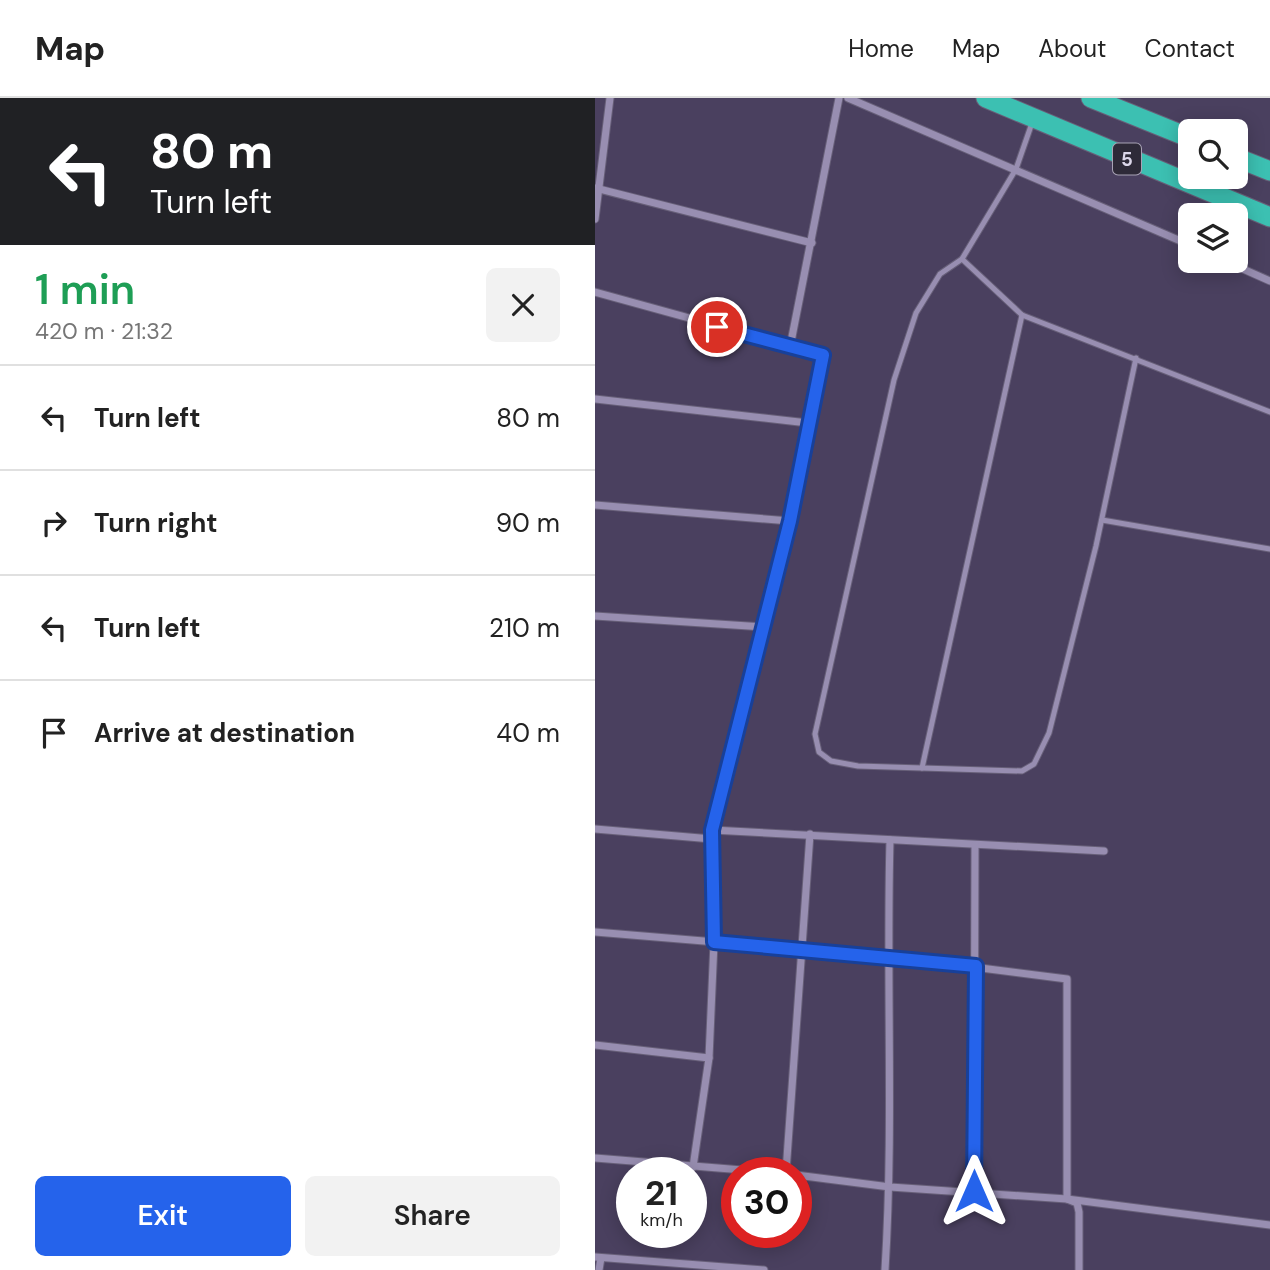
<!DOCTYPE html>
<meta charset="utf-8">
<style>
body{margin:0;font-family:"DM Sans",sans-serif;background:#f2f2f2;color:#222;height:100vh;display:flex;flex-direction:column;font-size:26px;white-space:nowrap}
*{box-sizing:border-box;margin:0}
p{font-size:23px;color:#767676}
.icon{flex:none;width:38px;height:38px;fill:none;stroke:currentColor;stroke-width:2;stroke-linecap:round;stroke-linejoin:round}
.map{position:relative;flex:1;overflow:hidden}
.drawer{display:flex;flex-direction:column;background:#fff;width:595px}
.drawer>*{flex:none}
.hud{background:#202124;color:#fff;overflow:hidden}
.buttons{position:absolute;left:583px;top:21px;display:grid;gap:14px}
.buttons a{display:grid;place-items:center;width:70px;height:70px;border-radius:10px;background:#fff;box-shadow:0 4px 18px #0003;font-size:35px}
.speed{position:absolute;left:21px;top:1059px;display:flex;gap:14px;font-size:35px;font-weight:700;text-align:center}
.speed>*{display:grid;place-content:center;width:91px;height:91px;border-radius:50%;background:#fff;box-shadow:0 4px 18px #0003;line-height:1}
.speed small{font-size:18px;font-weight:400}
.speed .limit{border:10px solid #d22;background:#fff;color:#111}
.pin{position:absolute;display:grid;place-items:center;width:60px;height:60px;color:#fff;margin:-30px;border:4px solid #fff;border-radius:50%;box-shadow:0 2px 7px #0007}
.me{position:absolute;width:77px;margin:-38px;rotate:0deg;stroke-linejoin:round;filter:drop-shadow(0 0 5px #0008)}
.turn{display:flex;align-items:center;gap:24px;height:147px;padding:0 35px;font-size:32px}
.turn .icon{width:91px;height:91px;stroke-width:2.5}
.turn b{display:block;font-size:49px;line-height:60px}
.round{display:grid;place-items:center;flex:none;width:74px;height:74px;border-radius:10px;background:#f2f2f2}
.headline{display:flex;align-items:center;justify-content:space-between;height:119px;padding:0 35px}
h1{font-size:42px;font-weight:600;line-height:52px;color:#1e9e55}
.cta{display:flex;gap:14px;margin-top:auto;padding:14px 35px}
.cta a{flex:1;height:80px;border-radius:10px;background:#2563eb;color:#fff;font-size:28px;font-weight:600;line-height:80px;text-align:center}
.cta a+a{background:#f2f2f2;color:#222}
ul{padding:0;list-style:none}
li{display:flex;align-items:center;gap:21px;height:105px;padding:0 35px;border-top:2px solid #e0e0e0}
li div{flex:1}
li b{display:block;font-size:26px}
li em{font-style:normal}
header{display:flex;align-items:center;gap:42px;box-sizing:border-box;height:98px;padding:0 35px;background:#fff;border-bottom:2px solid #e0e0e0}
header strong{font-size:33px}
nav{display:flex;gap:38px;margin-inline-start:auto;font-size:24px}
main{display:flex;flex:1;min-height:0}
.map>svg:first-child{display:block}
</style>
<header>
<strong>Map</strong>
<nav><a>Home</a><a>Map</a><a>About</a><a>Contact</a></nav>
</header>
<main>
<section class="drawer">
<div class="hud">
<div class="turn"><svg class="icon" aria-label="left" viewBox="0 0 24 24"><path d="M17 20v-9H6M10 6l-5 5 5 5"/></svg><div><b>80 m</b>Turn left</div></div>
</div>
<div class="headline"><div><h1>1 min</h1><p>420 m · 21:32</p></div><a class="round"><svg class="icon" aria-label="close" viewBox="0 0 24 24"><path d="M6 6l12 12M18 6L6 18"/></svg></a></div>
<ul>
<li><svg class="icon" aria-label="left" viewBox="0 0 24 24"><path d="M17 20v-9H6M10 6l-5 5 5 5"/></svg><div><b>Turn left</b></div><em>80 m</em></li>
<li><svg class="icon" aria-label="right" viewBox="0 0 24 24"><path d="M7 20v-9h11M14 6l5 5-5 5"/></svg><div><b>Turn right</b></div><em>90 m</em></li>
<li><svg class="icon" aria-label="left" viewBox="0 0 24 24"><path d="M17 20v-9H6M10 6l-5 5 5 5"/></svg><div><b>Turn left</b></div><em>210 m</em></li>
<li><svg class="icon" aria-label="arrive" viewBox="0 0 24 24"><path d="M6 21V4h12l-3 4 3 4H6"/></svg><div><b>Arrive at destination</b></div><em>40 m</em></li>
</ul>
<div class="cta"><a>Exit</a><a>Share</a></div>
</section>
<div class="map">
<svg width="675" height="1172" viewBox="0 0 675 1172">
<rect width="100%" height="100%" fill="#4a405f"/>
<g fill="none" stroke-linecap="round" stroke-linejoin="round">
<defs>
<g id="service">
<polyline points="437,25 421,71 367,161 345,176 321,215 299,282 220,636 224,654 236,663 263,668 427,673 439,666 454,635 501,448 541,260"/>
<polyline points="367,161 427,217 675,314"/>
<polyline points="507,422 675,451"/>
<polyline points="327,670 427,217"/>
</g>
<g id="minor">
<polyline points="253,0 595,147"/>
<polyline points="0,90 217,145"/>
<polyline points="0,121 15,0"/>
<polyline points="630,163 675,183"/>
<polyline points="0,194 228,257 195,423 117,732 119,844 114,960 98,1069"/>
<polyline points="195,249 244,0"/>
<polyline points="0,301 213,325"/>
<polyline points="0,407 195,423"/>
<polyline points="0,518 170,529"/>
<polyline points="0,731 117,741"/>
<polyline points="117,732 509,753"/>
<polyline points="0,834 292,858 472,881 472,1101 482,1105 484,1114 484,1172"/>
<polyline points="0,947 114,960"/>
<polyline points="0,1060 173,1074"/>
<polyline points="191,1074 215,736"/>
<polyline points="201,1077 295,1089 472,1101 675,1127"/>
<polyline points="379,1093 380,747"/>
<polyline points="0,1159 169,1172"/>
<polyline points="4,1172 6,1160"/>
<path d="M290,1172c9,-143 1,-287 5,-430"/>
</g>
<g id="trunk">
<polyline points="391,0 675,119"/>
<polyline points="496,0 595,40"/>
<polyline points="640,59 675,73"/>
</g>
</defs>
<use href="#service" stroke="#675f78" stroke-width="7"/>
<use href="#minor" stroke="#675f78" stroke-width="9"/>
<use href="#trunk" stroke="#675f78" stroke-width="21"/>
<use href="#service" stroke="#988eb1" stroke-width="5"/>
<use href="#minor" stroke="#988eb1" stroke-width="7"/>
<use href="#trunk" stroke="#3cc0b2" stroke-width="19"/>
</g>
<g fill="none" stroke-linecap="round" stroke-linejoin="round">
<defs>
<polyline id="route" points="122,229 228,257 195,423 117,732 119,844 381,868 379,1093"/>
</defs>
<use href="#route" stroke="#184099" stroke-width="18"/>
<use href="#route" stroke="#2563eb" stroke-width="12"/>
</g>
<g text-anchor="middle" dominant-baseline="central" stroke-width="7" stroke-linejoin="round" paint-order="stroke">
<rect fill="#2e2a38" stroke="#a8a3b5" stroke-width="2" x="518" y="45.5" width="28" height="31" rx="5"/>
<g font-size="19" font-weight="bold" fill="#dcd7ea">
<text x="532" y="61">5</text>
</g>
</g>
</svg>
<div class="buttons">
<a><svg class="icon" aria-label="search" viewBox="0 0 24 24"><circle cx="10" cy="10" r="6"/><path d="M15 15l6 6"/></svg></a>
<a><svg class="icon" aria-label="layers" viewBox="0 0 24 24"><path d="M12 4l9 5-9 5-9-5zM3 14l9 5 9-5"/></svg></a>
</div>
<div class="speed"><div>21<small>km/h</small></div><div class="limit">30</div></div>
<div class="pin" style="left:122px;top:229px;background:#d93025"><svg class="icon" aria-label="arrive" viewBox="0 0 24 24"><path d="M6 21V4h12l-3 4 3 4H6"/></svg></div>
<svg class="me" style="left:379px;top:1093px" viewBox="-20 -20 40 40"><path d="M0-17L14 15 0 8-14 15z" fill="#2563eb" stroke="#fff" stroke-width="4"/></svg>
</div>
</main>
